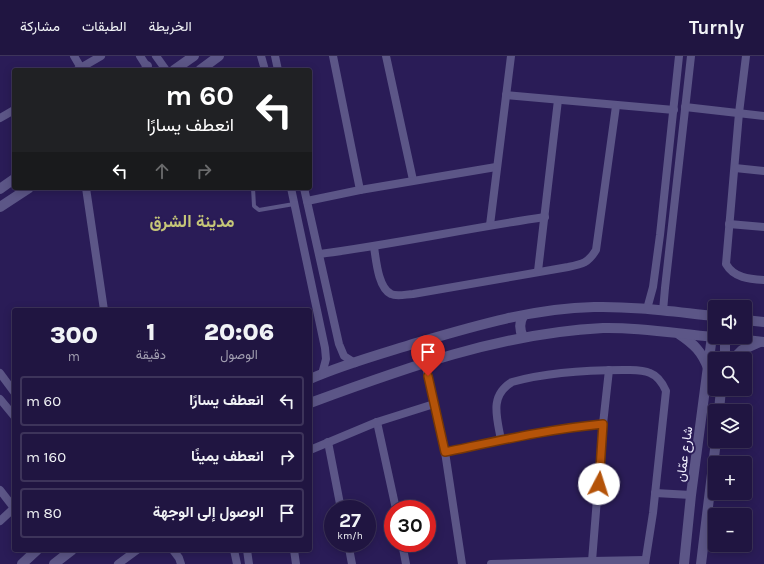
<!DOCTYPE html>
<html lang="ar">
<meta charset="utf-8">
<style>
body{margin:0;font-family:Karla,Vazirmatn,sans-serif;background:#281e48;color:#f1f3f6;direction:rtl;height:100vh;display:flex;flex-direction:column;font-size:15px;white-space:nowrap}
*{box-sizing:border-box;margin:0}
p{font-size:13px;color:#a29fb1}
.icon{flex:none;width:22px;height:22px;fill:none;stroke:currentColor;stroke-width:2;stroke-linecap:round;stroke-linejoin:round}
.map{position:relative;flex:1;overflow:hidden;direction:ltr}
.panel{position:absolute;left:12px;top:252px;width:300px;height:244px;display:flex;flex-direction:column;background:#201541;border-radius:4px;box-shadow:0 2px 10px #0003,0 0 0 1px #3d345a;direction:rtl}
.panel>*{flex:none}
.banner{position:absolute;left:12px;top:12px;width:300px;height:122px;border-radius:4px;box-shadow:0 2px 10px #0003,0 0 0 1px #3d345a;direction:rtl;background:#202124;color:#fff;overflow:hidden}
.buttons{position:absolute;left:708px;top:244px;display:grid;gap:8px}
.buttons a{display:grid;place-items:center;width:44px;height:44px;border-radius:4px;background:#201541;box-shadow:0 2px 10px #0003,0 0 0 1px #3d345a;font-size:20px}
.speed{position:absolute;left:324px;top:444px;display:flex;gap:8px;font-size:20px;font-weight:700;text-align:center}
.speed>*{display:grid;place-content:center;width:52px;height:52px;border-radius:50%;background:#201541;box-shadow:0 2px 10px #0003,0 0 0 1px #3d345a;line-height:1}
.speed small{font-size:10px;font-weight:400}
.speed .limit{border:6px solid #d22;background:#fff;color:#111}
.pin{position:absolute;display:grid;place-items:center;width:34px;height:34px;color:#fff;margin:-41px -17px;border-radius:50% 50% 50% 0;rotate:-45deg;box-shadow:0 0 4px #0007}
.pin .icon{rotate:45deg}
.me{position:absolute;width:44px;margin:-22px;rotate:5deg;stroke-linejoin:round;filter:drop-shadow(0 0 3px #0008)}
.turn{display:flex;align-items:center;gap:14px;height:84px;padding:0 12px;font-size:18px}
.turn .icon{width:52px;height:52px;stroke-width:2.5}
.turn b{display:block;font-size:28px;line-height:34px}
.lanes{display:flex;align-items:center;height:38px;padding:0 12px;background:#0003;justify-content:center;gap:20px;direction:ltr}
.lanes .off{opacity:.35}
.eta{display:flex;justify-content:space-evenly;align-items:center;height:68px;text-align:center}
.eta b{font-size:24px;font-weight:800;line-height:28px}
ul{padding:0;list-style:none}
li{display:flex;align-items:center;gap:12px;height:50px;margin:0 8px 6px;padding:0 4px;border:2px solid #3d345a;border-radius:4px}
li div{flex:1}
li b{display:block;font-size:15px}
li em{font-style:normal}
header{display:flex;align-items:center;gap:24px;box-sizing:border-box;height:56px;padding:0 20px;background:#201541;border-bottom:1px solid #3d345a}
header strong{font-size:19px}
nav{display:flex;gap:22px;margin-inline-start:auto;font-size:14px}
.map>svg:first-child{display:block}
</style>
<header>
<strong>Turnly</strong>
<nav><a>الخريطة</a><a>الطبقات</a><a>مشاركة</a></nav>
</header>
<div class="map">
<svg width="764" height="508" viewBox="0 0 764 508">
<rect width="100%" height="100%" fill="#2a1c57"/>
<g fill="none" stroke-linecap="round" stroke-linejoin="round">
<polyline stroke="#5c5687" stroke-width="4" points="253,132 254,150 259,154 294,148"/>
<g stroke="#5c5687" stroke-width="8">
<polyline points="74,0 81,12"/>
<polyline points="140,0 149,14"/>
<polyline points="156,0 166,14"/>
<polyline points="261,0 265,14"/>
<polyline points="275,0 278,14"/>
<polyline points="333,0 360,134"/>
<polyline points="386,0 413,124"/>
<path d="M746,0l-7,57 -13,151c8,14 23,15 38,16"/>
<polyline points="77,14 101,0"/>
<polyline points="506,39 674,54"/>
<polyline points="685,51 764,60"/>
<polyline points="0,62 14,54"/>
<polyline points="735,112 764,115"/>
<polyline points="86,132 104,254"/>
<polyline points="291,132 325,292 326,303 322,318"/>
<polyline points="304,132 339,288 344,300 355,307"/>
<polyline points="307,145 360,134 496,111"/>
<polyline points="729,168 764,171"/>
<polyline points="490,169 511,0"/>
<path d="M374,191c2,12 4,41 17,47 6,3 16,0 22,0l155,-27c15,-3 20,-4 28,-17l20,-144"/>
<path d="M320,198c75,-10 149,-26 225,-37"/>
<polyline points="538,215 558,44"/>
<polyline points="647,253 653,231 660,179 679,0"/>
<polyline points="663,255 665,232 691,0"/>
<polyline points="425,306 445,396 462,508"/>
<polyline points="0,317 14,336"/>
<polyline points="0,343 14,360"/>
<polyline points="377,366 396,453"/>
<path d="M501,384c-4,-23 -12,-44 11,-58 36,-10 73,-12 111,-12 9,0 19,-1 27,3 8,3 13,11 16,18l-13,122 -8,51"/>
<polyline points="328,386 341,453"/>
<polyline points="310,394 377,366 434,348"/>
<path d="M445,396c53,-11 104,-23 158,-28"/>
<polyline points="0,434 14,452"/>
<polyline points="655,437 691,439"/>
<polyline points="0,465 14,452"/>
<polyline points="348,487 352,508"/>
<polyline points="402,487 406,508"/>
<polyline points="173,494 179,502 181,508"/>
<polyline points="234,494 237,508"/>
<polyline points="247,494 249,508"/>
<polyline points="294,494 296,508"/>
<polyline points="592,505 603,368 609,314"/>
<polyline points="118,508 137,494"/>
<polyline points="491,508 592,505 645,504"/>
</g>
<g stroke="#5c5687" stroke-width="10">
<polyline points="146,14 147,10"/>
<polyline points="174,14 194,0"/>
<polyline points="200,14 219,0"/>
<polyline points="0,133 14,123"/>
<polyline points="0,151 29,132"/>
<polyline points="745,264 764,266"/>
<path d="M679,278c15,10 23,18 29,34"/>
<path d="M523,281c-4,-8 -4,-14 0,-21"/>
<polyline points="720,281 764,286"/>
<polyline points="725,303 725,281"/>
<polyline points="733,303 742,294 760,286"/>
<path d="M310,323c34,-15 71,-25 106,-36 58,-17 118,-35 178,-36 40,-1 81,5 121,9"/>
<path d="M310,347c95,-35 191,-70 293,-75 38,-1 75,6 112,9"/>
<polyline points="719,355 721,333"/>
<polyline points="22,508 37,494"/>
<polyline points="54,508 72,494"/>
<polyline points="684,508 691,439 712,280"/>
<polyline points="701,508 716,385"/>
</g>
</g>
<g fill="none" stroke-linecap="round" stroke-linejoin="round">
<defs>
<path id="route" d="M428,320l17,76c53,-11 104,-23 158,-28l-4,60"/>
</defs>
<use href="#route" stroke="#753606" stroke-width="10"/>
<use href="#route" stroke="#b45309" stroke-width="7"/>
</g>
<g text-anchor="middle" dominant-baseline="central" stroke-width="4" stroke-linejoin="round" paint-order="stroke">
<g font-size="13" fill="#f1f0ff" stroke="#2a1c57">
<text transform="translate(684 398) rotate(-82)">شارع عمّان</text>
</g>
<g font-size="17" font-weight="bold" fill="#c6c678" stroke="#2a1c57">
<text x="192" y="165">مدينة الشرق</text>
</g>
</g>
</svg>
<div class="buttons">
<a><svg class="icon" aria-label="sound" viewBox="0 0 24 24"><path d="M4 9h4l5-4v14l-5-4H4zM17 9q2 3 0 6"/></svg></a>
<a><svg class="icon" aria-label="search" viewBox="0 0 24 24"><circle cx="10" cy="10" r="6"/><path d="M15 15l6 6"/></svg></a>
<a><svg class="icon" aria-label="layers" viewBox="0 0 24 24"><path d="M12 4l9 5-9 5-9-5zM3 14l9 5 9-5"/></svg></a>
<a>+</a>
<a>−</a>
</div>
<div class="speed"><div>27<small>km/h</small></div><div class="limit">30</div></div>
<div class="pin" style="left:428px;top:320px;background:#d93025"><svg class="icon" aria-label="arrive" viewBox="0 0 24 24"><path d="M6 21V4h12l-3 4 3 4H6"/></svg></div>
<svg class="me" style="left:599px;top:428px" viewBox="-20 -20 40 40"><circle r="19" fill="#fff"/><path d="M0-13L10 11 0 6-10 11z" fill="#b45309"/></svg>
<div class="banner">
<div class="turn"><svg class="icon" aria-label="left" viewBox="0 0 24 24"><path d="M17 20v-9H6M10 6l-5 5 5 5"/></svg><div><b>60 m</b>انعطف يسارًا</div></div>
<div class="lanes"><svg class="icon" aria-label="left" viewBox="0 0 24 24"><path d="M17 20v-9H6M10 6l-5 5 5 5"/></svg><svg class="icon off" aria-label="ahead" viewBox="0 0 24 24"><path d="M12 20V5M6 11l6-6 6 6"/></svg><svg class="icon off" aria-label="right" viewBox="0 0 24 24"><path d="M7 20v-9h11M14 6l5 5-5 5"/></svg></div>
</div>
<section class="panel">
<div class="eta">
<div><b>20:06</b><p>الوصول</p></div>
<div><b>1</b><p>دقيقة</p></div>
<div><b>300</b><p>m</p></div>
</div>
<ul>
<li><svg class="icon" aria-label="left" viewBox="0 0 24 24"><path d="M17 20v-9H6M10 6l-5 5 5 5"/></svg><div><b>انعطف يسارًا</b></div><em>60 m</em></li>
<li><svg class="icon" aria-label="right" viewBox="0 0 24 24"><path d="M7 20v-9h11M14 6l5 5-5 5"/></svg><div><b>انعطف يمينًا</b></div><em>160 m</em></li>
<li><svg class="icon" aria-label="arrive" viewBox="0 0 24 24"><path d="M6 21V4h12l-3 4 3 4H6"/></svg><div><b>الوصول إلى الوجهة</b></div><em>80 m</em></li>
</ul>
</section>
</div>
